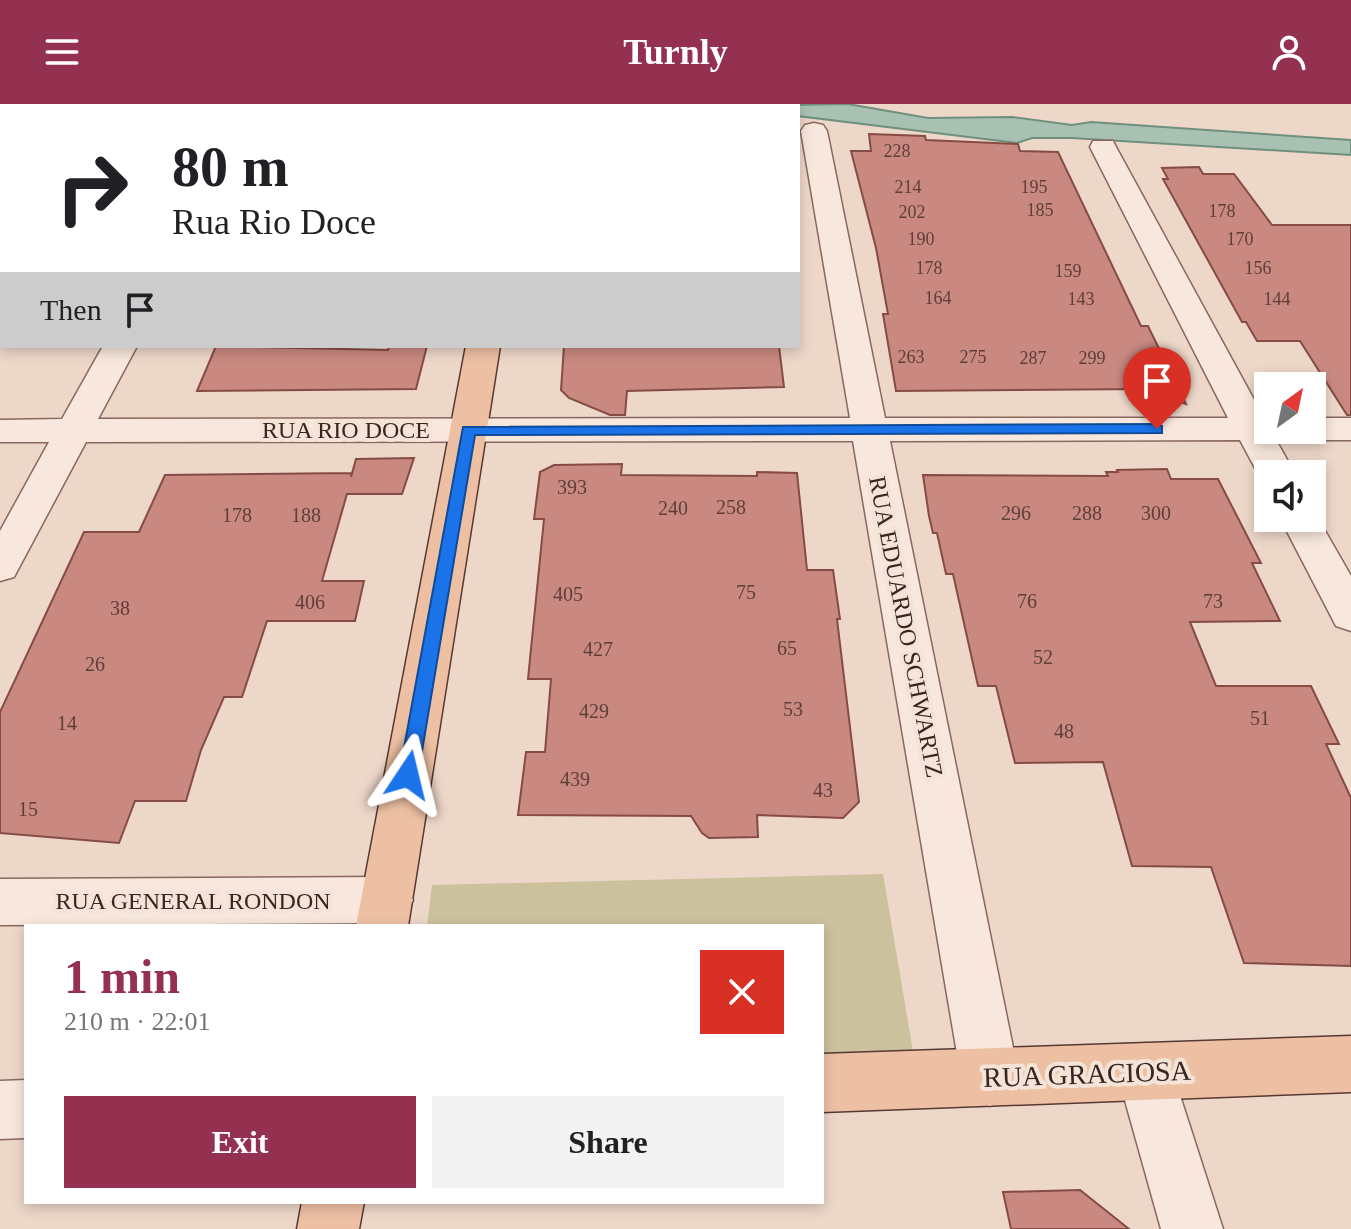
<!DOCTYPE html>
<meta charset="utf-8">
<style>
body{margin:0;font-family:"Times New Roman",serif;background:#f2f2f2;color:#202124;height:100vh;display:flex;flex-direction:column;font-size:30px;white-space:nowrap}
*{box-sizing:border-box;margin:0}
p{font-size:26px;color:#757577}
.icon{flex:none;width:44px;height:44px;fill:none;stroke:currentColor;stroke-width:2;stroke-linecap:round;stroke-linejoin:round}
.map{position:relative;flex:1;overflow:hidden}
.panel{position:absolute;left:24px;top:820px;width:800px;height:280px;display:flex;flex-direction:column;background:#fff;border-radius:0px;box-shadow:0 4px 12px #0003}
.panel>*{flex:none}
.guide{position:absolute;left:0px;top:0px;width:800px;height:244px;box-shadow:0 4px 12px #0003;background:#fff;color:#202124;overflow:hidden}
.needle{width:52px;rotate:33deg}
.tools{position:absolute;left:1254px;top:268px;display:grid;gap:16px}
.tools a{display:grid;place-items:center;width:72px;height:72px;border-radius:0px;background:#fff;box-shadow:0 4px 12px #0003;font-size:40px}
.pin{position:absolute;display:grid;place-items:center;width:68px;height:68px;color:#fff;margin:-82px -34px;border-radius:50% 50% 50% 0;rotate:-45deg;box-shadow:0 0 8px #0007}
.pin .icon{rotate:45deg}
.me{position:absolute;width:88px;margin:-44px;rotate:10deg;stroke-linejoin:round;filter:drop-shadow(0 0 6px #0008)}
.turn{display:flex;align-items:center;gap:28px;height:168px;padding:0 40px;font-size:36px}
.turn .icon{width:104px;height:104px;stroke-width:2.5}
.turn b{display:block;font-size:56px;line-height:68px}
.then{display:flex;align-items:center;height:76px;padding:0 40px;background:#0003;gap:16px;font-size:30px}
.round{display:grid;place-items:center;flex:none;width:84px;height:84px;border-radius:0px;background:#f2f2f2}
.summary{display:flex;align-items:center;justify-content:space-between;height:136px;padding:0 40px}
h1{font-size:48px;font-weight:700;line-height:60px;color:#953150}
.cta{display:flex;gap:16px;margin-top:auto;padding:16px 40px}
.cta a{flex:1;height:92px;border-radius:0px;background:#953150;color:#fff;font-size:32px;font-weight:700;line-height:92px;text-align:center}
.cta a+a{background:#f2f2f2;color:#202124}
header{display:flex;justify-content:space-between;align-items:center;height:104px;padding:0 40px;background:#953150;color:#fff;font-size:36px;font-weight:700}
.map>svg:first-child{display:block}
</style>
<header><svg class="icon" aria-label="menu" viewBox="0 0 24 24"><path d="M4 6h16M4 12h16M4 18h16"/></svg>Turnly<svg class="icon" aria-label="person" viewBox="0 0 24 24"><circle cx="12" cy="8" r="4"/><path d="M4 21q1-7 8-7t8 7"/></svg></header>
<div class="map">
<svg width="1351" height="1125" viewBox="0 0 1351 1125">
<rect width="100%" height="100%" fill="#edd7c9"/>
<polygon fill="#cbc29d" points="883,770 914,953 822,955 822,822 427,822 432,781"/>
<polygon fill="#a9c1b3" stroke="#70907e" stroke-width="2" points="848,0 928,14 1012,13 1072,21 1091,18 1351,36 1351,51 1072,34 1032,34 1017,39 798,12 798,2 728,2"/>
<g fill="#c98981" stroke="#864b45" stroke-width="2">
<polygon points="869,30 925,32 926,36 1018,40 1020,47 1058,48 1141,222 1148,222 1186,300 1146,285 896,287 883,210 888,210 876,144 851,47 871,47"/>
<polygon points="1199,63 1203,70 1234,70 1272,121 1351,121 1351,311 1347,311 1300,237 1257,237 1246,218 1242,218 1163,75 1168,75 1162,64"/>
<polygon points="216,242 388,246 389,242 427,242 416,285 197,287"/>
<polygon points="564,242 779,242 784,283 627,287 625,311 610,311 569,294 561,286"/>
<polygon points="414,354 402,390 347,390 322,477 364,477 355,517 267,517 242,593 224,593 201,646 186,697 135,697 119,739 0,729 0,608 84,428 139,428 165,371 352,369 351,373 356,355"/>
<polygon points="622,360 621,371 757,372 757,368 797,369 807,466 833,466 840,515 837,515 859,698 843,714 757,711 758,733 709,734 702,729 691,712 518,711 526,648 545,648 551,575 528,575 544,415 534,415 540,368 554,361"/>
<polygon points="1167,365 1171,375 1218,375 1261,459 1252,459 1280,517 1190,518 1216,582 1311,582 1339,640 1326,640 1351,694 1351,862 1244,859 1211,763 1132,762 1103,658 1015,659 996,582 978,582 953,470 946,470 937,429 933,429 929,412 923,371 1108,372 1106,368 1118,368 1117,366"/>
<polygon points="1080,1086 1129,1125 1011,1125 1003,1088"/>
</g>
<g fill="none" stroke-linecap="round" stroke-linejoin="round">
<defs>
<g id="minor">
<polygon points="203,0 248,0 201,2"/>
<polygon points="2,14 2,30 0,31 0,15"/>
<polygon points="814,19 823,21 827,27 885,314 1228,314 1090,43 1093,37 1113,37 1116,43 1264,314 1268,314 1268,326 1285,326 1275,334 1295,370 1268,370 1268,380 1263,379 1240,336 890,337 1019,973 1010,993 990,1002 970,993 961,973 853,337 86,338 14,473 0,477 0,427 49,338 0,338 0,316 62,315 103,242 137,242 98,315 850,314 801,27 805,21"/>
<polygon points="1312,314 1351,314 1351,336 1312,336 1299,333 1295,326 1312,326"/>
<polygon points="1312,404 1351,472 1351,527 1336,522 1280,414 1312,414"/>
<polygon points="387,773 405,780 413,796 405,812 387,819 0,821 0,775"/>
<polygon points="1146,939 1166,948 1223,1125 1161,1125 1117,968 1126,948"/>
<polygon points="26,976 26,1034 0,1035 0,977"/>
</g>
<g id="major">
<rect x="513" y="0" width="26" height="2"/>
<polygon points="466,242 500,242 408,822 356,822"/>
<polygon points="1351,932 1351,988 822,1008 822,950"/>
<polygon points="302,1098 364,1098 359,1125 297,1125"/>
</g>
</defs>
<use href="#minor" stroke="#88685e" stroke-width="3"/>
<use href="#major" stroke="#573832" stroke-width="3"/>
<use href="#minor" fill="#f8e7dc" fill-rule="evenodd"/>
<use href="#major" fill="#edc0a3" fill-rule="evenodd"/>
</g>
<polygon fill="#1a73e8" stroke="#114b97" stroke-width="2" points="1157,320 1162,322 1162,329 475,331 418,671 415,677 401,677 399,671 463,323"/>
<g text-anchor="middle" dominant-baseline="central" stroke-width="8" stroke-linejoin="round" paint-order="stroke">
<g font-size="18" fill="#5e3e39">
<text x="897" y="47">228</text>
<text x="908" y="83">214</text>
<text x="1034" y="83">195</text>
<text x="1040" y="106">185</text>
<text x="1222" y="107">178</text>
<text x="912" y="108">202</text>
<text x="921" y="135">190</text>
<text x="1240" y="135">170</text>
<text x="929" y="164">178</text>
<text x="1258" y="164">156</text>
<text x="1068" y="167">159</text>
<text x="938" y="194">164</text>
<text x="1081" y="195">143</text>
<text x="1277" y="195">144</text>
<text x="911" y="253">263</text>
<text x="973" y="253">275</text>
<text x="1033" y="254">287</text>
<text x="1092" y="254">299</text>
</g>
<g font-size="20" fill="#5e3e39">
<text x="572" y="383">393</text>
<text x="731" y="403">258</text>
<text x="673" y="404">240</text>
<text x="1016" y="409">296</text>
<text x="1087" y="409">288</text>
<text x="1156" y="409">300</text>
<text x="237" y="411">178</text>
<text x="306" y="411">188</text>
<text x="746" y="488">75</text>
<text x="568" y="490">405</text>
<text x="1027" y="497">76</text>
<text x="1213" y="497">73</text>
<text x="310" y="498">406</text>
<text x="120" y="504">38</text>
<text x="787" y="544">65</text>
<text x="598" y="545">427</text>
<text x="1043" y="553">52</text>
<text x="95" y="560">26</text>
<text x="793" y="605">53</text>
<text x="594" y="607">429</text>
<text x="1260" y="614">51</text>
<text x="67" y="619">14</text>
<text x="1064" y="627">48</text>
<text x="575" y="675">439</text>
<text x="823" y="686">43</text>
<text x="28" y="705">15</text>
</g>
<g font-size="24" fill="#3a2521" stroke="#f4e4d8">
<text x="346" y="326">RUA RIO DOCE</text>
<text transform="translate(906 523) rotate(79)">RUA EDUARDO SCHWARTZ</text>
<text x="193" y="797">RUA GENERAL RONDON</text>
</g>
<g font-size="28" fill="#3a2521" stroke="#f4e4d8">
<text transform="translate(1087 970) rotate(-2)">RUA GRACIOSA</text>
</g>
</g>
</svg>
<div class="tools">
<a><svg class="needle" viewBox="-14 -14 28 28"><path d="M0-13l5 13h-10z" fill="#e53935"/><path d="M0 13l5-13h-10z" fill="#757577"/></svg></a>
<a><svg class="icon" aria-label="sound" viewBox="0 0 24 24"><path d="M4 9h4l5-4v14l-5-4H4zM17 9q2 3 0 6"/></svg></a>
</div>
<div class="pin" style="left:1157px;top:325px;background:#d93025"><svg class="icon" aria-label="arrive" viewBox="0 0 24 24"><path d="M6 21V4h12l-3 4 3 4H6"/></svg></div>
<svg class="me" style="left:408px;top:671px" viewBox="-20 -20 40 40"><path d="M0-17L14 15 0 8-14 15z" fill="#1a73e8" stroke="#fff" stroke-width="4"/></svg>
<div class="guide">
<div class="turn"><svg class="icon" aria-label="right" viewBox="0 0 24 24"><path d="M7 20v-9h11M14 6l5 5-5 5"/></svg><div><b>80 m</b>Rua Rio Doce</div></div>
<div class="then">Then<svg class="icon" aria-label="arrive" viewBox="0 0 24 24"><path d="M6 21V4h12l-3 4 3 4H6"/></svg></div>
</div>
<section class="panel">
<div class="summary"><div><h1>1 min</h1><p>210 m · 22:01</p></div><a class="round" style="background:#d93025;color:#fff"><svg class="icon" aria-label="close" viewBox="0 0 24 24"><path d="M6 6l12 12M18 6L6 18"/></svg></a></div>
<div class="cta"><a>Exit</a><a>Share</a></div>
</section>
</div>
